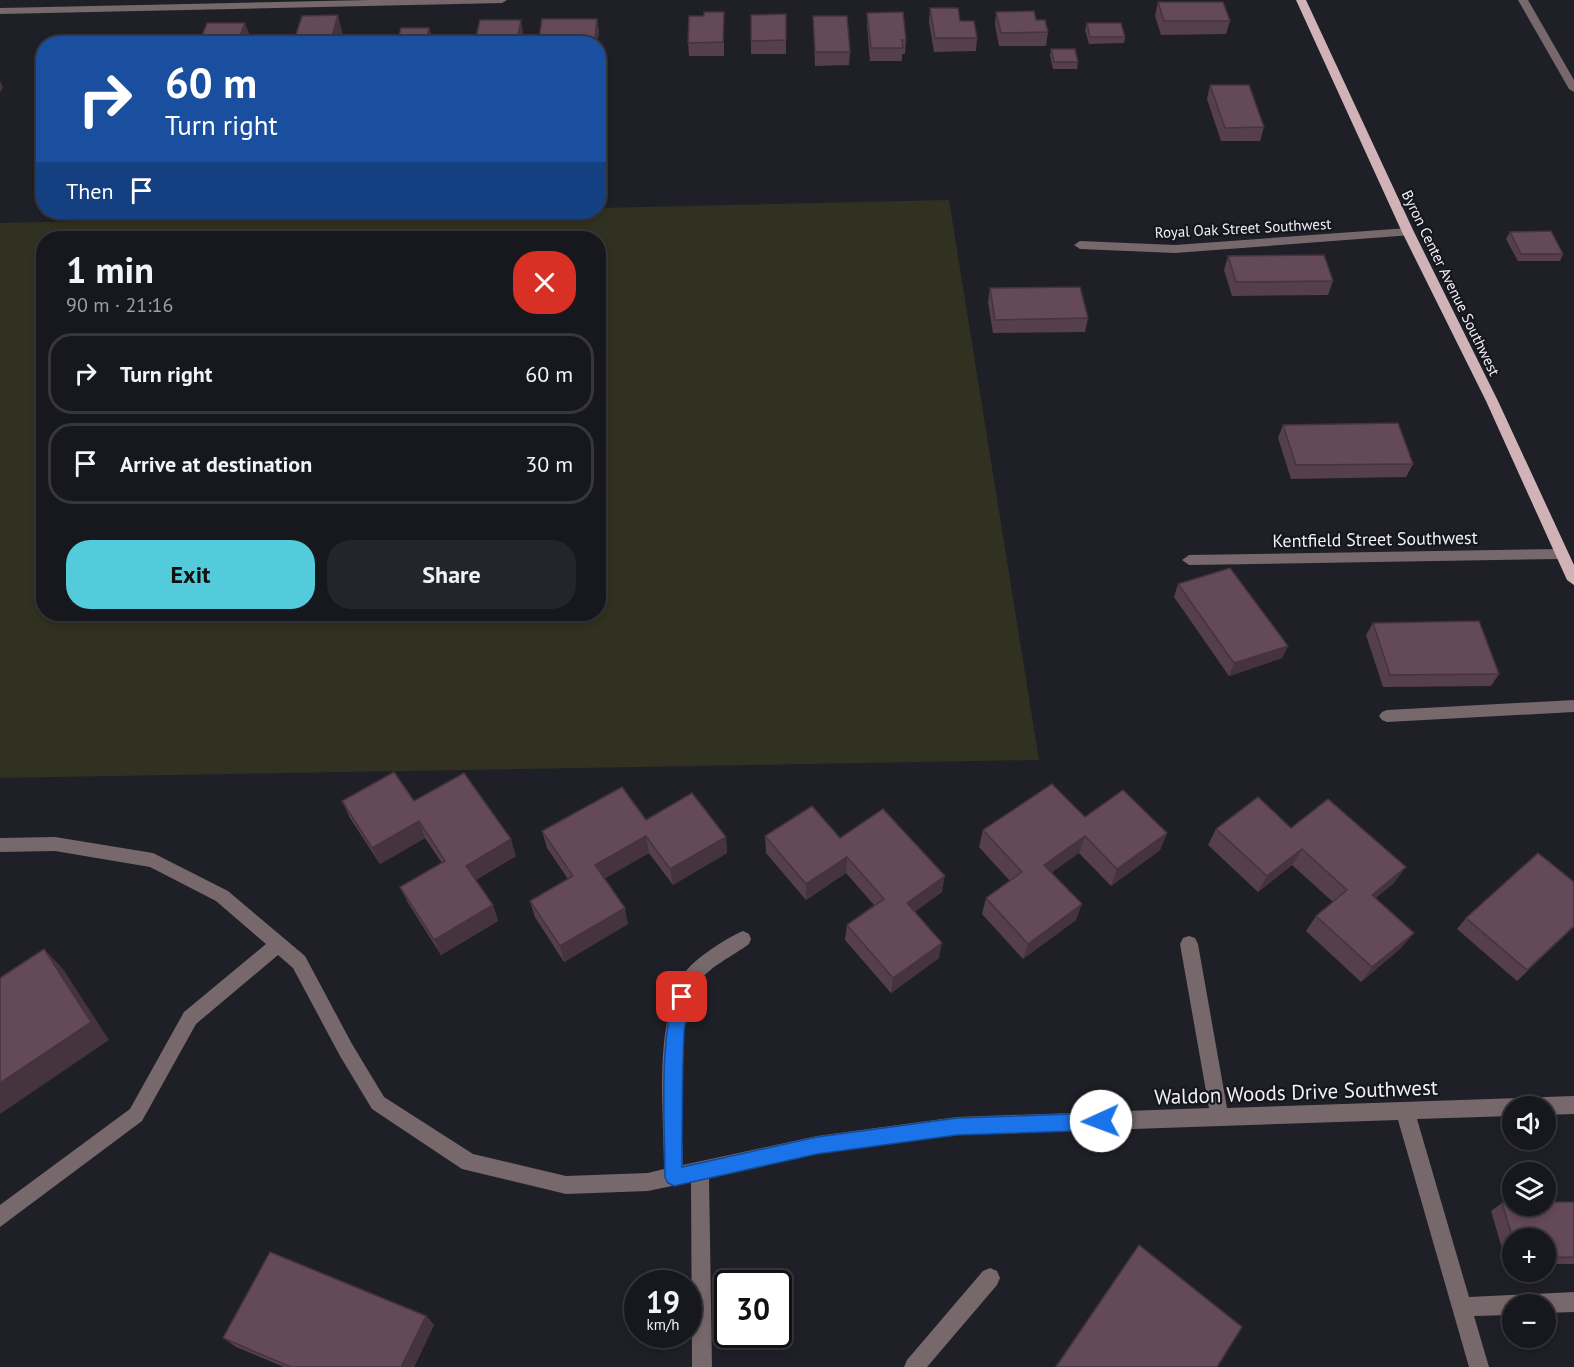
<!DOCTYPE html>
<meta charset="utf-8">
<style>
body{margin:0;font-family:"PT Sans",sans-serif;background:#24242b;color:#f1f3f6;height:100vh;display:flex;flex-direction:column;font-size:22px;white-space:nowrap}
*{box-sizing:border-box;margin:0}
p{font-size:20px;color:#9e9fa4}
.icon{flex:none;width:33px;height:33px;fill:none;stroke:currentColor;stroke-width:2;stroke-linecap:round;stroke-linejoin:round}
.map{position:relative;flex:1;overflow:hidden}
.panel{position:absolute;left:36px;top:231px;width:570px;height:390px;display:flex;flex-direction:column;background:#17171e;border-radius:24px;box-shadow:0 3px 9px #0003,0 0 0 2px #36363c}
.panel>*{flex:none}
.banner{position:absolute;left:36px;top:36px;width:570px;height:183px;border-radius:24px;box-shadow:0 3px 9px #0003,0 0 0 2px #36363c;background:#1a4fa0;color:#fff;overflow:hidden}
.buttons{position:absolute;left:1502px;top:1096px;display:grid;gap:12px}
.buttons a{display:grid;place-items:center;width:54px;height:54px;border-radius:50%;background:#17171e;box-shadow:0 3px 9px #0003,0 0 0 2px #36363c;font-size:30px}
.speed{position:absolute;left:624px;top:1270px;display:flex;gap:12px;font-size:30px;font-weight:700;text-align:center}
.speed>*{display:grid;place-content:center;width:78px;height:78px;border-radius:50%;background:#17171e;box-shadow:0 3px 9px #0003,0 0 0 2px #36363c;line-height:1}
.speed small{font-size:15px;font-weight:400}
.speed .limit{border:3px solid #111;border-radius:9px;background:#fff;color:#111}
.pin{position:absolute;display:grid;place-items:center;width:51px;height:51px;color:#fff;margin:-26px;border-radius:12px;box-shadow:0 3px 9px #0006}
.me{position:absolute;width:66px;margin:-33px;rotate:268deg;stroke-linejoin:round;filter:drop-shadow(0 0 4px #0008)}
.turn{display:flex;align-items:center;gap:21px;height:126px;padding:0 30px;font-size:27px}
.turn .icon{width:78px;height:78px;stroke-width:2.5}
.turn b{display:block;font-size:42px;line-height:51px}
.then{display:flex;align-items:center;height:57px;padding:0 30px;background:#0003;gap:12px;font-size:22px}
.round{display:grid;place-items:center;flex:none;width:63px;height:63px;border-radius:24px;background:#24242b}
.head{display:flex;align-items:center;justify-content:space-between;height:102px;padding:0 30px}
h1{font-size:36px;font-weight:700;line-height:45px}
.button{display:flex;gap:12px;margin-top:auto;padding:12px 30px}
.button a{flex:1;height:69px;border-radius:24px;background:#53cbda;color:#111;font-size:24px;font-weight:700;line-height:69px;text-align:center}
.button a+a{background:#24242b;color:#f1f3f6}
ul{padding:0;list-style:none}
li{display:flex;align-items:center;gap:18px;height:81px;margin:0 12px 9px;padding:0 18px;border:3px solid #36363c;border-radius:24px}
li div{flex:1}
li b{display:block;font-size:22px}
li em{font-style:normal}
.map>svg:first-child{display:block}
</style>
<div class="map">
<svg width="1574" height="1367" viewBox="0 0 1574 1367">
<rect width="100%" height="100%" fill="#1f1f28"/>
<path fill="#303120" fill-rule="evenodd" d="M949,200l90,560 -1039,18v-555l471,-11h127l1,-4zM44,238h554v376h-554z"/>
<g fill="none" stroke-linecap="round" stroke-linejoin="round">
<g fill="#77686b" fill-rule="evenodd">
<polygon points="368,0 507,0 502,3 0,14 0,8"/>
<polygon points="1518,0 1528,0 1574,80 1574,92 1569,89"/>
<polygon points="1408,228 1414,232 1412,235 1175,253 1080,249 1074,245 1080,241 1175,245"/>
<polygon points="1561,549 1568,554 1561,559 1189,565 1182,560 1189,555"/>
<polygon points="1574,700 1574,712 1387,722 1382,720 1379,716 1382,712 1387,710"/>
<path d="M55,837l98,16 75,38 77,65 47,88 32,53 89,57 93,22 82,-3 16,-4c0,-58 -11,-144 20,-195 8,-14 44,-37 59,-43l6,3 2,5 -2,5c-16,12 -39,22 -51,39 -25,34 -16,139 -15,182l134,-29 140,-19 252,-9 -29,-164 3,-6 6,-2 6,2 3,6 29,164 347,-12v18l-29,1v-8h-33v9l-95,3 52,178 105,-5v20l-29,1v-8h-33v10l-38,1 15,51h-20l-71,-247 -441,15 -140,19 -108,24 3,189h-20l-1,-185 -43,9 -82,3 -104,-25 -90,-60 -32,-53 -47,-88 -15,-13 -82,69 -54,97 -142,106v-22l130,-96 54,-97 82,-68 -50,-43 -66,-34 -95,-16 -55,1v-14z"/>
<polygon points="990,1268 997,1271 1000,1278 997,1285 927,1367 904,1367 907,1360 983,1271"/>
</g>
<polygon fill="#d0b2b7" fill-rule="evenodd" points="1296,0 1306,0 1414,232 1498,401 1574,565 1574,585 1567,580 1486,401 1402,232"/>
</g>
<g fill="#553f4d">
<polygon points="1158,2 1230,21 1226,34 1161,35 1155,16"/>
<polygon points="930,8 960,21 977,38 976,51 934,52 929,22"/>
<polygon points="724,12 724,56 689,56 688,43 704,16"/>
<polygon points="996,12 1036,20 1048,32 1046,46 999,46 995,25"/>
<polygon points="867,13 906,40 905,54 902,54 902,61 870,61 867,26"/>
<polygon points="786,14 786,54 751,54 751,15"/>
<polygon points="813,16 850,52 849,65 815,66"/>
<polygon points="597,19 599,32 597,44 540,44 539,39"/>
<polygon points="1087,23 1125,37 1124,43 1089,44 1085,30"/>
<polygon points="523,33 521,44 476,44 475,41"/>
<polygon points="1051,49 1078,62 1077,69 1053,69 1050,56"/>
<polygon points="1210,85 1264,127 1260,141 1221,141 1207,99"/>
<polygon points="1510,232 1563,254 1560,261 1518,261 1506,239"/>
<polygon points="1228,256 1333,281 1328,295 1232,296 1224,270"/>
<polygon points="990,288 1088,318 1085,332 993,333 988,302"/>
<polygon points="1283,425 1413,464 1406,477 1291,479 1278,438"/>
<polygon points="1178,584 1288,646 1282,658 1229,676 1174,597"/>
<polygon points="1373,623 1499,674 1491,686 1383,687 1366,635"/>
<polygon points="342,801 414,801 516,856 476,880 493,905 498,921 441,955 408,903 400,887 442,863 425,838 380,864 350,818"/>
<polygon points="1085,817 1167,833 1160,850 1111,886 1079,853 1052,872 1076,920 1023,959 982,914 986,898 1010,881 979,847 983,830"/>
<polygon points="1291,828 1394,883 1375,898 1401,948 1361,982 1306,931 1316,916 1333,902 1292,865 1258,892 1208,845 1216,829"/>
<polygon points="542,831 726,837 727,853 673,885 649,853 604,878 628,924 564,962 535,917 530,901 568,879 547,848"/>
<polygon points="765,836 840,838 942,892 914,912 939,958 891,993 845,940 847,925 874,905 846,873 806,900 766,853"/>
<polygon points="1466,918 1574,927 1517,981 1457,929"/>
<polygon points="1574,1202 1574,1264 1545,1264 1545,1239 1512,1239 1512,1265 1507,1265 1491,1211 1502,1203"/>
<polygon points="1139,1245 1217,1367 1055,1367 1129,1259"/>
<polygon points="426,1316 434,1325 414,1367 284,1367 236,1347 223,1338"/>
</g>
<g fill="#45333e">
<polygon points="338,15 343,35 341,44 330,44"/>
<polygon points="597,19 599,32 597,44 595,44 595,39"/>
<polygon points="521,20 523,33 521,44 518,44 517,40"/>
<polygon points="245,23 250,36 247,44 237,44"/>
<polygon points="429,28 431,34 429,44 426,44"/>
<polygon points="111,38 113,44 108,44"/>
<polygon points="0,81 3,87 0,93"/>
<polygon points="1288,646 1282,658 1229,676 1234,663"/>
<polygon points="419,821 425,838 380,864 372,848"/>
<polygon points="1167,833 1160,850 1111,886 1117,869"/>
<polygon points="646,836 649,853 599,882 595,865"/>
<polygon points="1085,836 1079,853 1039,881 1044,865"/>
<polygon points="726,837 727,853 673,885 670,869"/>
<polygon points="511,839 516,856 472,882 466,866"/>
<polygon points="1302,849 1292,865 1258,892 1267,876"/>
<polygon points="847,857 846,873 806,900 806,884"/>
<polygon points="1406,867 1394,883 1360,911 1372,895"/>
<polygon points="945,876 942,892 905,919 907,903"/>
<polygon points="1082,904 1076,920 1023,959 1028,944"/>
<polygon points="493,905 498,921 441,955 434,940"/>
<polygon points="625,908 628,924 564,962 560,946"/>
<polygon points="1414,933 1401,948 1361,982 1372,967"/>
<polygon points="942,943 939,958 891,993 893,978"/>
<polygon points="44,949 63,969 109,1040 0,1114 0,1083"/>
<polygon points="426,1316 434,1325 414,1367 401,1367"/>
</g>
<g fill="#634959" stroke="#45333e" stroke-width="1.5">
<polygon points="1158,2 1223,2 1230,21 1164,21"/>
<polygon points="930,8 958,8 960,21 974,21 977,38 935,38"/>
<polygon points="1034,11 1036,20 1045,20 1048,32 1001,33 996,12"/>
<polygon points="704,12 724,12 723,42 688,43 689,16 704,16"/>
<polygon points="903,12 906,40 902,40 903,48 871,48 867,13"/>
<polygon points="786,14 786,40 751,41 751,15"/>
<polygon points="338,15 330,44 293,44 302,16"/>
<polygon points="813,16 847,16 850,52 815,52"/>
<polygon points="542,19 597,19 595,39 539,39"/>
<polygon points="480,20 521,20 517,40 475,41"/>
<polygon points="207,23 245,23 237,44 199,44"/>
<polygon points="1087,23 1121,23 1125,37 1090,37"/>
<polygon points="401,28 429,28 426,44 397,44"/>
<polygon points="79,38 111,38 108,44 76,44"/>
<polygon points="1051,49 1075,49 1078,62 1054,62"/>
<polygon points="1210,85 1249,85 1264,127 1225,128"/>
<polygon points="1551,231 1563,254 1521,254 1510,232"/>
<polygon points="1324,255 1333,281 1236,282 1228,256"/>
<polygon points="1080,287 1088,318 995,320 990,288"/>
<polygon points="1398,423 1413,464 1296,465 1283,425"/>
<polygon points="1230,568 1288,646 1234,663 1178,584"/>
<polygon points="1479,621 1499,674 1390,675 1373,623"/>
<polygon points="394,772 414,801 464,773 511,839 466,866 493,905 434,940 400,887 445,861 419,821 372,848 342,801"/>
<polygon points="1052,784 1085,817 1123,790 1167,833 1117,869 1085,836 1044,865 1082,904 1028,944 986,898 1022,872 983,830"/>
<polygon points="622,787 646,820 692,793 726,837 670,869 646,836 595,865 625,908 560,946 530,901 573,876 542,831"/>
<polygon points="1258,797 1291,828 1328,799 1406,867 1372,895 1414,933 1372,967 1316,916 1347,890 1302,849 1267,876 1216,829"/>
<polygon points="812,806 840,838 883,809 945,876 907,903 942,943 893,978 847,925 884,899 847,857 806,884 765,836"/>
<polygon points="1538,853 1574,882 1574,926 1527,970 1466,918"/>
<polygon points="44,949 91,1022 0,1083 0,978"/>
<polygon points="1545,1202 1574,1202 1574,1257 1545,1258 1545,1239 1513,1239 1502,1203 1512,1203 1512,1206 1545,1206"/>
<polygon points="1139,1245 1242,1327 1217,1367 1056,1367"/>
<polygon points="270,1252 426,1316 401,1367 291,1367 223,1338"/>
</g>
<path fill="#1a73e8" stroke="#114b97" stroke-width="1.5" d="M682,990l6,2c5,11 -3,28 -4,40 -2,45 -2,90 -2,135l135,-30 140,-19 144,-5 5,2 3,6 -3,6 -5,3 -144,5 -140,19 -143,32 -6,-3 -3,-6c0,-48 -7,-144 12,-185z"/>
<g text-anchor="middle" dominant-baseline="central" stroke-width="4.5" stroke-linejoin="round" paint-order="stroke">
<g font-size="15" fill="#f1f1f7" stroke="#16161e">
<text transform="translate(1243 228) rotate(-3)">Royal Oak Street Southwest</text>
<text transform="translate(1451 283) rotate(64)">Byron Center Avenue Southwest</text>
</g>
<g font-size="18" fill="#f1f1f7" stroke="#16161e">
<text transform="translate(1375 539) rotate(-1)">Kentfield Street Southwest</text>
</g>
<g font-size="21" fill="#f1f1f7" stroke="#16161e">
<text transform="translate(1296 1092) rotate(-2)">Waldon Woods Drive Southwest</text>
</g>
</g>
</svg>
<div class="buttons">
<a><svg class="icon" aria-label="sound" viewBox="0 0 24 24"><path d="M4 9h4l5-4v14l-5-4H4zM17 9q2 3 0 6"/></svg></a>
<a><svg class="icon" aria-label="layers" viewBox="0 0 24 24"><path d="M12 4l9 5-9 5-9-5zM3 14l9 5 9-5"/></svg></a>
<a>+</a>
<a>−</a>
</div>
<div class="speed"><div>19<small>km/h</small></div><div class="limit">30</div></div>
<div class="pin" style="left:682px;top:997px;background:#d93025"><svg class="icon" aria-label="arrive" viewBox="0 0 24 24"><path d="M6 21V4h12l-3 4 3 4H6"/></svg></div>
<svg class="me" style="left:1101px;top:1121px" viewBox="-20 -20 40 40"><circle r="19" fill="#fff"/><path d="M0-13L10 11 0 6-10 11z" fill="#1a73e8"/></svg>
<div class="banner">
<div class="turn"><svg class="icon" aria-label="right" viewBox="0 0 24 24"><path d="M7 20v-9h11M14 6l5 5-5 5"/></svg><div><b>60 m</b>Turn right</div></div>
<div class="then">Then<svg class="icon" aria-label="arrive" viewBox="0 0 24 24"><path d="M6 21V4h12l-3 4 3 4H6"/></svg></div>
</div>
<section class="panel">
<div class="head"><div><h1>1 min</h1><p>90 m · 21:16</p></div><a class="round" style="background:#d93025;color:#fff"><svg class="icon" aria-label="close" viewBox="0 0 24 24"><path d="M6 6l12 12M18 6L6 18"/></svg></a></div>
<ul>
<li><svg class="icon" aria-label="right" viewBox="0 0 24 24"><path d="M7 20v-9h11M14 6l5 5-5 5"/></svg><div><b>Turn right</b></div><em>60 m</em></li>
<li><svg class="icon" aria-label="arrive" viewBox="0 0 24 24"><path d="M6 21V4h12l-3 4 3 4H6"/></svg><div><b>Arrive at destination</b></div><em>30 m</em></li>
</ul>
<div class="button"><a>Exit</a><a>Share</a></div>
</section>
</div>
